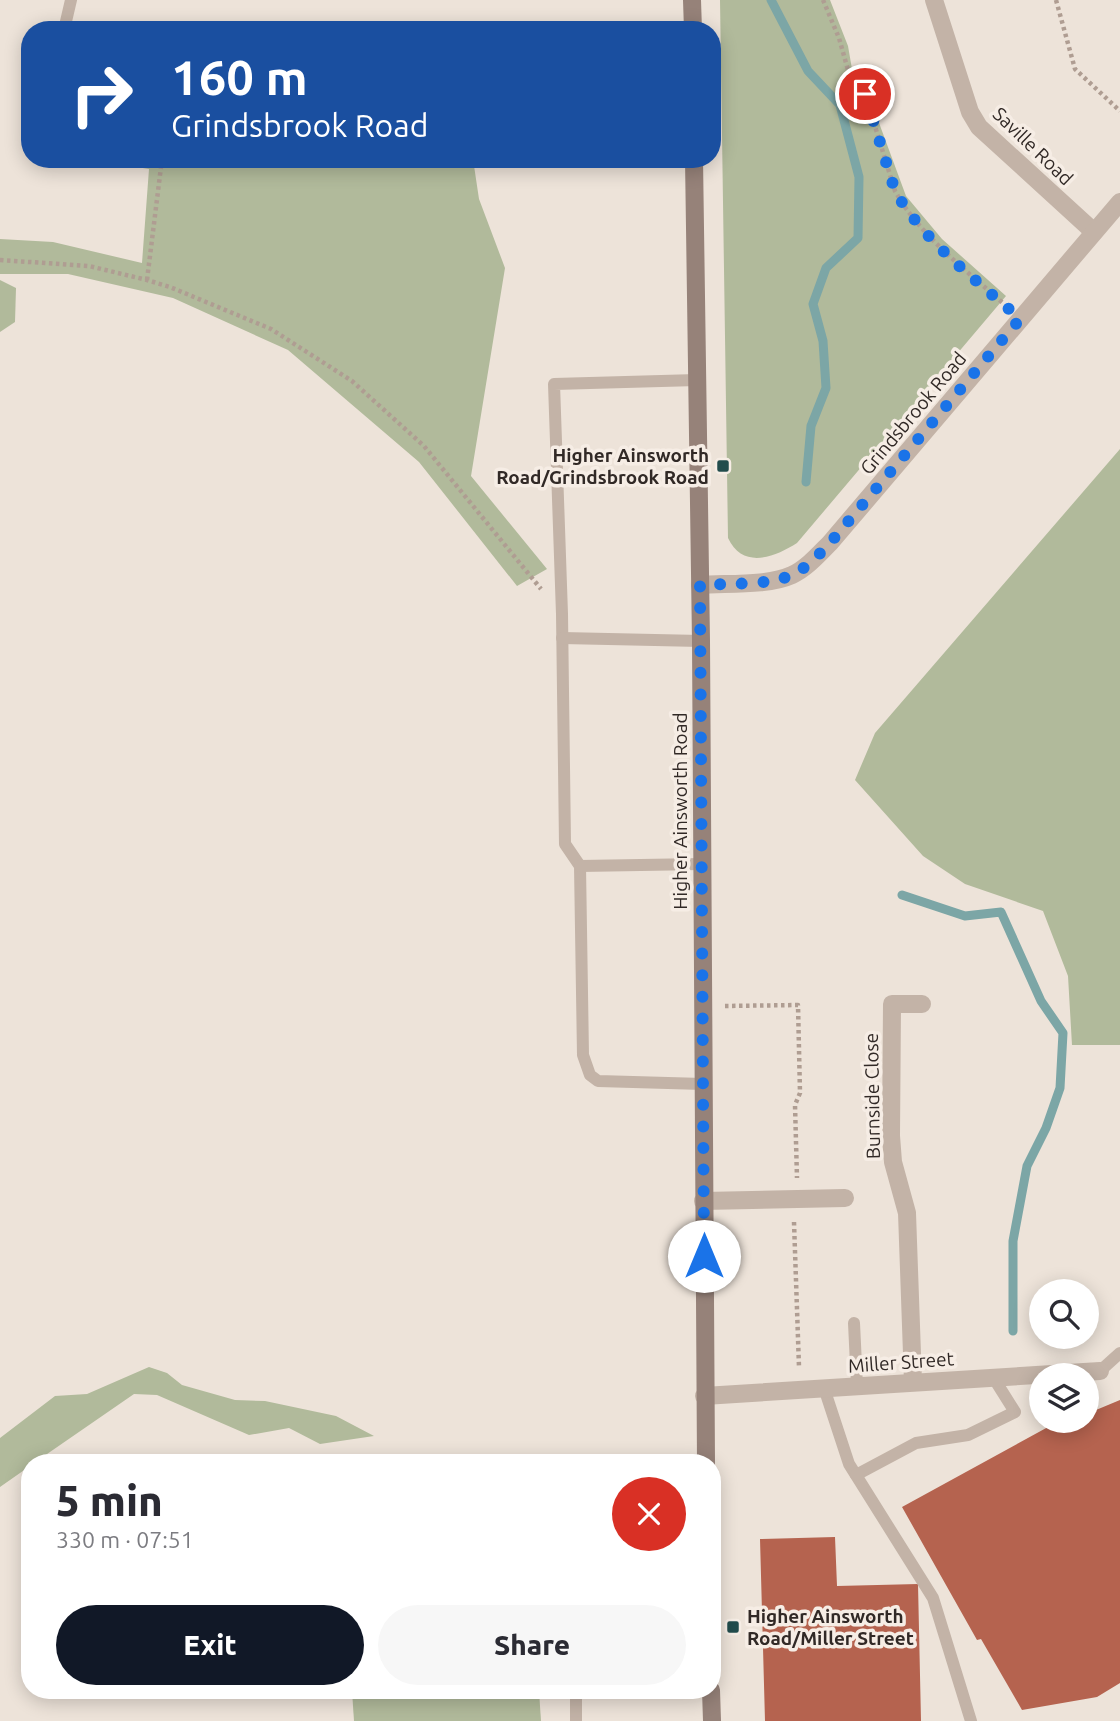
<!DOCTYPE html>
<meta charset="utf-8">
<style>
body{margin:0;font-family:Ubuntu,sans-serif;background:#f7f7f7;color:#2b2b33;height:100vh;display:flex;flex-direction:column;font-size:26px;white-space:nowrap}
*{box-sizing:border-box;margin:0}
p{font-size:23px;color:#7c7c81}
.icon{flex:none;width:38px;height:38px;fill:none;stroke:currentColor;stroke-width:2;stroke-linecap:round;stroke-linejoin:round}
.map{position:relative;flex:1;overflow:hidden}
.drawer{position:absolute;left:21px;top:1454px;width:700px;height:245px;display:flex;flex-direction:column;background:#fff;border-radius:28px;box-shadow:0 4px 18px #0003}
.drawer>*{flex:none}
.guide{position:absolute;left:21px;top:21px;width:700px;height:147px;border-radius:28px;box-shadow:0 4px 18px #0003;background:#1a4fa0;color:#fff;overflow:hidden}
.tools{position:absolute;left:1029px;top:1279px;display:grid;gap:14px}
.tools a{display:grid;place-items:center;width:70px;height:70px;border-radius:50%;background:#fff;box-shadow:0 4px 18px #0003;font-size:35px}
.pin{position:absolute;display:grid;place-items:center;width:60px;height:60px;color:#fff;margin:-30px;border:4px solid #fff;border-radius:50%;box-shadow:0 2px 7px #0007}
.me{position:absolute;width:77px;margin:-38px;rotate:0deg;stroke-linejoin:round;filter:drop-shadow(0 0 5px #0008)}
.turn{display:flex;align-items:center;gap:24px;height:147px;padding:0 35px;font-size:32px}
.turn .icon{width:91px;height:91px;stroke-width:2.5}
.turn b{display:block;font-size:49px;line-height:60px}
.round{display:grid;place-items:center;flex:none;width:74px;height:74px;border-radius:37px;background:#f7f7f7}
.overview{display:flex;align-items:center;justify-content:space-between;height:119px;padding:0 35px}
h1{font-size:42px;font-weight:800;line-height:52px}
.primary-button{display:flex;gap:14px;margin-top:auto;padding:14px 35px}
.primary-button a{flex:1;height:80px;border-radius:42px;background:#111827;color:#fff;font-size:28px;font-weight:800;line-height:80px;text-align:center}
.primary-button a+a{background:#f7f7f7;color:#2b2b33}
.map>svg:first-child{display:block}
</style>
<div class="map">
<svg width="1120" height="1721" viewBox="0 0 1120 1721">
<rect width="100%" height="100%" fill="#ede3d9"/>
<g fill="#b1ba9b">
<path d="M720,0h110l18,46 4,23 16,24 38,103 36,43 64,57 -209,247c-22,14 -54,27 -69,-5z"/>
<polygon points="132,159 473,159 479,199 505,268 471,476 547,569 517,586 419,462 288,350 173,298 68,274 0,274 0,239 53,242 142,263 149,169 130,166"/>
<polygon points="0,280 16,288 15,322 0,332"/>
<polygon points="1120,449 1120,1045 1072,1045 1068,976 1043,911 965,884 923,856 855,780 875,733"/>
<polygon points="149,1367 167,1373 182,1385 235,1400 265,1401 336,1416 374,1436 320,1444 289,1428 249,1435 157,1395 134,1394 34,1463 30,1463 30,1466 0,1487 0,1438 55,1396 87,1394"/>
<polygon points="352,1691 539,1691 541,1721 354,1721"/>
</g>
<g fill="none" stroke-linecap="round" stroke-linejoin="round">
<g stroke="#7ca6a6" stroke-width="9">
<polyline points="771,0 808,71 840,105 859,177 858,238 826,268 813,304 823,341 826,388 811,426 806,482"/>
<polyline points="902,895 965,916 1001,912 1041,1001 1063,1033 1060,1088 1046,1128 1027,1166 1013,1241 1013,1331"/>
</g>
</g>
<g fill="#b5634f">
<polygon points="1120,1400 1120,1683 1097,1697 1022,1710 981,1639 977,1640 902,1507 1059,1421 1087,1421 1087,1406 1092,1403 1096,1410"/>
<polygon points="835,1537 837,1586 918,1584 921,1721 765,1721 760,1539"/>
</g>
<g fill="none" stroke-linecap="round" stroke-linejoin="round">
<g stroke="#af9d92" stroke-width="4.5" stroke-dasharray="3.5 3.5" stroke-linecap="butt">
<path d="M823,0l16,38 9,32 17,24 30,97c25,45 71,79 109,113"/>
<polyline points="1056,0 1075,69 1120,111"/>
<polyline points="0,260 89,266 147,280 170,287 271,329 352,381 424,446 541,589"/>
<polyline points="147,280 162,159"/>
<polyline points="725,1006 798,1005 800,1093 795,1105 797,1178"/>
<polyline points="794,1222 799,1367"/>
</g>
<g stroke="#c3b3a7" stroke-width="12">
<polyline points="64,30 71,0"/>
<polyline points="697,380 554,384 562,614 565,844 580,866 583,1055 590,1075 598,1081 703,1084"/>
<polyline points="562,638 701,641"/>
<polyline points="580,866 701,864"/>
<polyline points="854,1323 857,1386"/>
<polyline points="1100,1371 1120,1353"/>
<polyline points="824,1388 849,1464 933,1598 971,1721"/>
<polyline points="856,1475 916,1443 968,1435 1015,1412 993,1377"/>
<polyline points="576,1690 576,1721"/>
</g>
<g stroke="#c3b3a7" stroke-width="18">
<polyline points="934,0 970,112 979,127 1094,232"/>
<path d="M700,585c27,-2 68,1 92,-10 15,-7 27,-21 38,-32l290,-341"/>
<polyline points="703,1201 845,1198"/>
<polyline points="913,1382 907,1213 893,1162 891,1136 892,1004 922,1004"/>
<polyline points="704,1396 1100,1371"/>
</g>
<g stroke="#968279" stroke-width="18">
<polyline points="692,0 693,30"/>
<polyline points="694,159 701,641 706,1463"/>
<polyline points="711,1690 712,1721"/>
</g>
</g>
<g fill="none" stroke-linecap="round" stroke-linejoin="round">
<path stroke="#1a73e8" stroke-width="12" stroke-dasharray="0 21.6" d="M704,1256l-4,-671c27,-2 68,1 92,-10 15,-7 27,-21 38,-32l190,-224c-43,-39 -96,-77 -125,-128l-30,-97"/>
</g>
<g fill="#224c4c" stroke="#f6ede5" stroke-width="2.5">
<rect x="716" y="459" width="14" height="14" rx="3.5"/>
<rect x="726" y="1620" width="14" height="14" rx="3.5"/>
</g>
<g text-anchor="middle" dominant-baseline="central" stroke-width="7" stroke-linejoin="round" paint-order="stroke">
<g font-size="19" fill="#312926" stroke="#f6ede5">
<text transform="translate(1033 146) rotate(44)">Saville Road</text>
<text transform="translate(913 413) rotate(-50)">Grindsbrook Road</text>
<text transform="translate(680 811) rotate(-90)">Higher Ainsworth Road</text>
<text transform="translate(872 1096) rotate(-91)">Burnside Close</text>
<text transform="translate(901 1362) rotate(-4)">Miller Street</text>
</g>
<g font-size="19" font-weight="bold" fill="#312926" stroke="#f6ede5" text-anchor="end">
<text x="709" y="455">Higher Ainsworth<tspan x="709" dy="22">Road/Grindsbrook Road</tspan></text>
<text x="747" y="1616" text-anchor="start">Higher Ainsworth<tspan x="747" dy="22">Road/Miller Street</tspan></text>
</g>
</g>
</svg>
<div class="tools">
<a><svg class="icon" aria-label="search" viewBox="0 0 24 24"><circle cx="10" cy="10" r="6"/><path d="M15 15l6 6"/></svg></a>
<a><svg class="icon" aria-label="layers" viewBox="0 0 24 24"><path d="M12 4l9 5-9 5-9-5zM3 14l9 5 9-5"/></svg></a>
</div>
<div class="pin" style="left:865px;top:94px;background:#d93025"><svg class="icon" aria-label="arrive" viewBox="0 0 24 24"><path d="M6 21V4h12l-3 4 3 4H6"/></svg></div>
<svg class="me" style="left:704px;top:1256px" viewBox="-20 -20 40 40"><circle r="19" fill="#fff"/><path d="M0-13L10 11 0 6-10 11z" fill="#1a73e8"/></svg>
<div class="guide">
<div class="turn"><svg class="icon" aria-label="right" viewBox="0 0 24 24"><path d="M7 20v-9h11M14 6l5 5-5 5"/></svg><div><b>160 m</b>Grindsbrook Road</div></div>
</div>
<section class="drawer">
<div class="overview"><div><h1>5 min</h1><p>330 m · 07:51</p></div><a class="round" style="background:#d93025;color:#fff"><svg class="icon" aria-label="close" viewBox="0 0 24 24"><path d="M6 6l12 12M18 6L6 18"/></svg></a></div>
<div class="primary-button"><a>Exit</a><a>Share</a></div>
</section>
</div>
